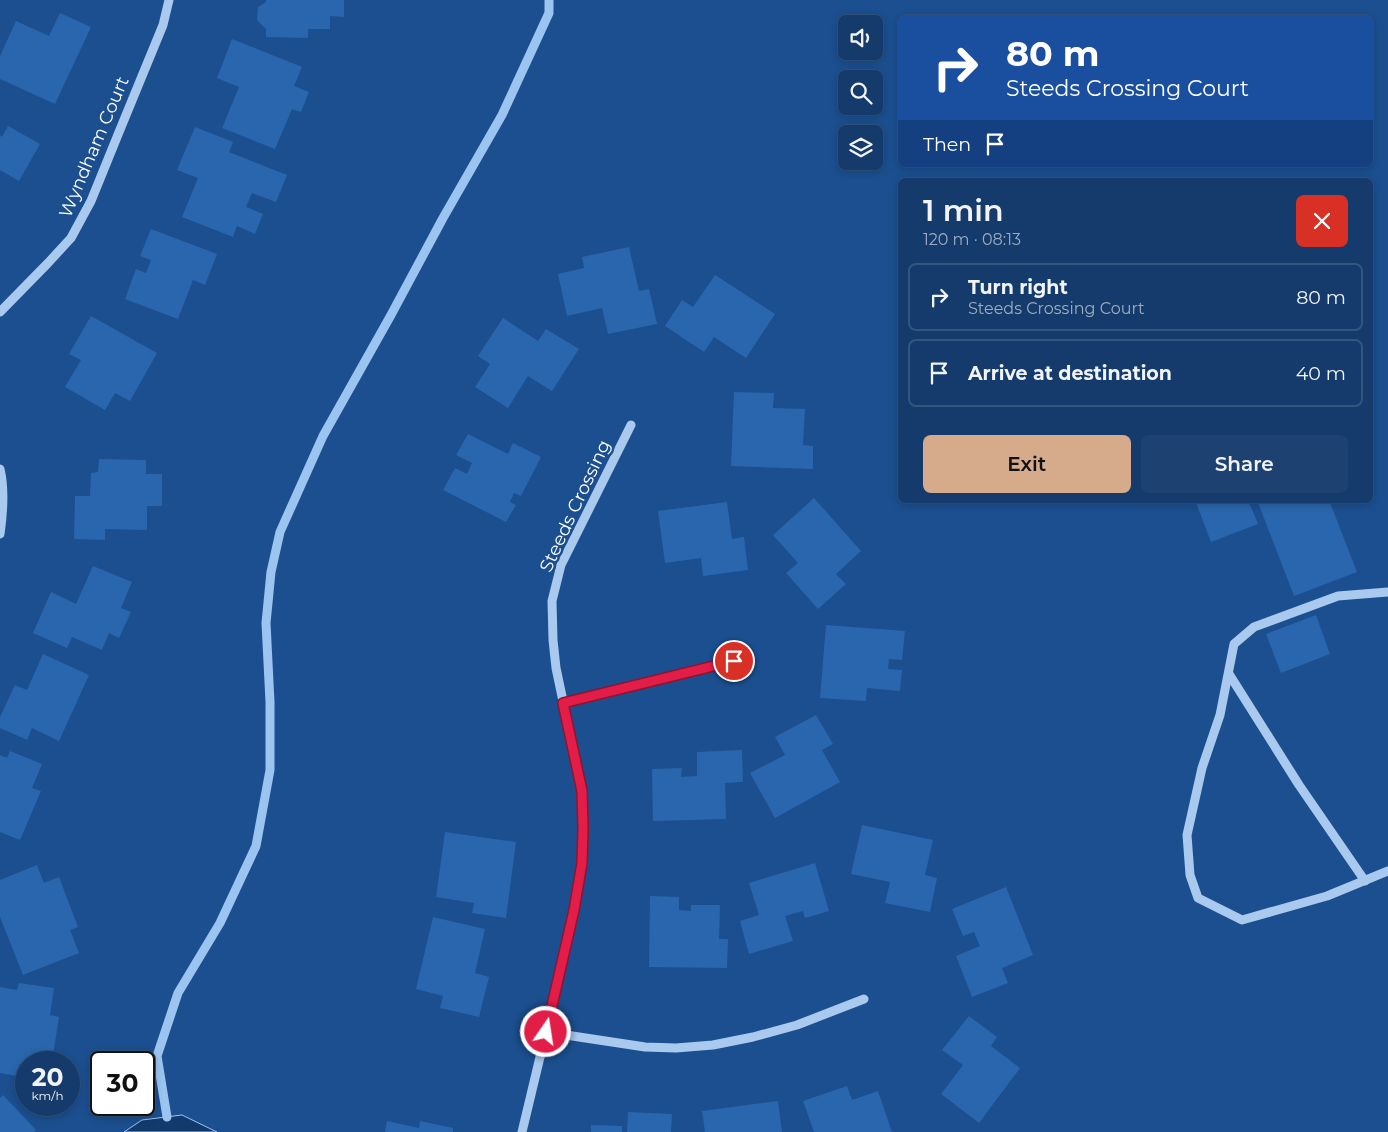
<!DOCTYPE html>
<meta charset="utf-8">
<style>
body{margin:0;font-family:Montserrat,sans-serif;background:#1d4271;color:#f1f3f6;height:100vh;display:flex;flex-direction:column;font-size:19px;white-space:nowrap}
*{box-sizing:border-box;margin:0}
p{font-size:16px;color:#9dadc1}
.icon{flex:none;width:28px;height:28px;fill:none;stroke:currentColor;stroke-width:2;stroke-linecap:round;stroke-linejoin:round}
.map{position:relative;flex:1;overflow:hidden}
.sheet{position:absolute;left:898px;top:178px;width:475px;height:325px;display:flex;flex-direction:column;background:#143b6b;border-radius:8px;box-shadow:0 2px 8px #0003,0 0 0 1px #33557e}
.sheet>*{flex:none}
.banner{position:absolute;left:898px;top:15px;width:475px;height:152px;border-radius:8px;box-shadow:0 2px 8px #0003,0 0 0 1px #33557e;background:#1a4fa0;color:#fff;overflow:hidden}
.controls{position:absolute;left:838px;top:15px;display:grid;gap:10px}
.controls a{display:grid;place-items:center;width:45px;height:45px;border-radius:8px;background:#143b6b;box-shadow:0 2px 8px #0003,0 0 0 1px #33557e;font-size:25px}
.speed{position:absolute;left:15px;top:1051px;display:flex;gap:10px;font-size:25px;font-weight:700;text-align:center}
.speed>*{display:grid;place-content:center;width:65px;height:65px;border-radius:50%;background:#143b6b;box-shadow:0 2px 8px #0003,0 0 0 1px #33557e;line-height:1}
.speed small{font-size:12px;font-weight:400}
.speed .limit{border:2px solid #111;border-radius:8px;background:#fff;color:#111}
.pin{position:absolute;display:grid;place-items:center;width:42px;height:42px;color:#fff;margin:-21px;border:2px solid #fff;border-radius:50%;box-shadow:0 1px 5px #0007}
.me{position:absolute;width:55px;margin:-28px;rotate:13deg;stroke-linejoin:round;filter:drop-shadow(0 0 4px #0008)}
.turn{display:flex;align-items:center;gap:18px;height:105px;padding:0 25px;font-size:22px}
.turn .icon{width:65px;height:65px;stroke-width:2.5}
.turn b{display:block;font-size:35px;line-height:42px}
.then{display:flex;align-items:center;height:48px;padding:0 25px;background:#0003;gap:10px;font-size:19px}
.round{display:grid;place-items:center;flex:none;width:52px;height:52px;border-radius:8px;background:#1d4271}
.overview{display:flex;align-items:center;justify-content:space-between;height:85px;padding:0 25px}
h1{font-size:30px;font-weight:600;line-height:38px}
.action{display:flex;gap:10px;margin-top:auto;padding:10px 25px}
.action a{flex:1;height:58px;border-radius:8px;background:#d6ab8b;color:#111;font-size:20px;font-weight:600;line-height:58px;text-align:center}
.action a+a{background:#1d4271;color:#f1f3f6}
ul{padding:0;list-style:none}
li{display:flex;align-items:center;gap:15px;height:68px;margin:0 10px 8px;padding:0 15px;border:2px solid #33557e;border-radius:8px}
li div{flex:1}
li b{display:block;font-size:19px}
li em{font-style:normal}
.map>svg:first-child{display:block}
</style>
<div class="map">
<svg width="1388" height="1132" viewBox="0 0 1388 1132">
<rect width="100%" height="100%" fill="#1b4f8f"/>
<polygon fill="#123a6d" stroke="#9cc4f0" points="182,1115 217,1132 124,1132 142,1120"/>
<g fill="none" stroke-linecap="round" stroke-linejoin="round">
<polyline stroke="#9cc4f0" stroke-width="9" points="167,1117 157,1056 178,993 220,923 256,846 270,770 270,702 266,623 271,572 280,532 323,436 391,315 443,218 502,115 549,13 549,0"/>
</g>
<g fill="#2a66ad">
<polygon points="266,0 344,0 344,17 330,16 330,29 308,29 308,38 266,37 266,29 257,20 258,7 266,2"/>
<polygon points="60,13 91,27 55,104 0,79 0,56 16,21 49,36"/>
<polygon points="232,39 302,67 294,86 309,92 301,112 292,109 275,149 222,128 239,87 217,78"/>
<polygon points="8,126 40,144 19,181 0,170 0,135 2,137"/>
<polygon points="195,127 233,142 229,152 287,175 276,202 252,193 246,207 263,214 255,234 237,226 233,237 182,217 198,178 177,170"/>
<polygon points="151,229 217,254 205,285 193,280 178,319 125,299 136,269 146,273 151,260 140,256"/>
<polygon points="629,247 639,291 649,289 657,324 608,334 602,308 567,316 558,274 584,268 582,257"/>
<polygon points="715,275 775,314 746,358 714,337 704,352 665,326 682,300 693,307"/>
<polygon points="91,316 157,353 130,401 115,393 105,410 65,387 81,360 69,354"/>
<polygon points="503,318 538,341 546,329 579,349 552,391 528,376 508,408 475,387 490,364 478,356"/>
<polygon points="734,392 774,393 773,408 805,409 803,445 813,446 813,469 731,466"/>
<polygon points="468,434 508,454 513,443 541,457 521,496 514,493 510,502 516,505 506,522 443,490 455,468 467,474 472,463 456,455"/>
<polygon points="99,459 146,460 146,474 162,474 162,506 147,506 147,530 105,529 105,540 74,539 75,496 90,496 91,473 98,472"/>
<polygon points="814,498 861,551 836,574 846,584 818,609 786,573 798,563 773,535"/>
<polygon points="1195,500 1248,500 1258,524 1211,542"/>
<polygon points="1257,500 1329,500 1357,572 1294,596"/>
<polygon points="727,502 732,539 744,537 748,570 703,576 701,558 665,563 658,511"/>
<polygon points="93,566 132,582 121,608 131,612 119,638 109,633 102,650 72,637 67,648 33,633 51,592 76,604"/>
<polygon points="1316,615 1330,654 1281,673 1266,634"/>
<polygon points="826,625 905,631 902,660 889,659 888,669 902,670 900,691 867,688 866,701 820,698"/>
<polygon points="43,654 89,675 59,741 32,728 27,740 0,728 0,717 15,685 27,690"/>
<polygon points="816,715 833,744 822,750 840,782 775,818 750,773 785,755 775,737"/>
<polygon points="742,750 743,782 725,783 726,819 653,821 652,769 682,768 681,777 697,776 697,752"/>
<polygon points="10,751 42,764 32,788 41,791 20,840 0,832 0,755 7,758"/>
<polygon points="862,825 933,840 925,875 937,878 930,912 885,903 890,882 851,874"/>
<polygon points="445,832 516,842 506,918 472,913 474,903 436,897"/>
<polygon points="815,863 829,911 805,918 803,911 785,916 793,941 749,954 740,921 759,915 749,883"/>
<polygon points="37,865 44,883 59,877 78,927 70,930 79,953 23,975 0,917 0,880"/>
<polygon points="1006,887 1033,955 1002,968 1008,983 972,997 956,956 980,946 974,932 963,936 952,909"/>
<polygon points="650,896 679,897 679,910 691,911 691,905 720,905 719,939 728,939 727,968 649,967"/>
<polygon points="433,917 485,929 475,973 489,977 479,1017 440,1008 443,996 416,989"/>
<polygon points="19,983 54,988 50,1015 59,1017 52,1062 26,1062 26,1065 19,1064 17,1076 0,1073 0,987 17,990"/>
<polygon points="969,1016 997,1037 991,1046 1020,1068 979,1123 941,1094 963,1065 942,1050"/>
<polygon points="847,1086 852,1100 878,1091 892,1132 814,1132 803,1101"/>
<polygon points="3,1095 36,1130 34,1132 0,1132 0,1098"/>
<polygon points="778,1101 782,1132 705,1132 702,1111"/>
<polygon points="628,1112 672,1114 671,1132 627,1132"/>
<polygon points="387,1121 419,1128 420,1121 453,1128 453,1132 385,1132"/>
<polygon points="591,1125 622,1126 622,1132 591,1132"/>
</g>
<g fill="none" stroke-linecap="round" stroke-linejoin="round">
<g stroke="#a9c9ee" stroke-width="9">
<polyline points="0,312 48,263 71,238 91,201 117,137 163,25 169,0"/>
<path d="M0,469c5,21 3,44 0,65"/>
<polyline points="1388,592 1338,596 1254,627 1234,644 1220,715 1202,768 1187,835 1190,875 1198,898 1242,920 1327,896 1388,871"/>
<polyline points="1229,674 1299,785 1365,881"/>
<polyline points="563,703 734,661"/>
<polyline points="546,1032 645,1047 676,1048 713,1045 753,1037 797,1025 864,999"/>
<polyline points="522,1132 563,961 583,863 582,791 556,668 553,640 552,601 561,565 631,425"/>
</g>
</g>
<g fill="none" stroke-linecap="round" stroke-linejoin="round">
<defs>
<polyline id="route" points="546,1032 574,910 582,863 583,828 582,791 563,703 734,661"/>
</defs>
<use href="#route" stroke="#92132f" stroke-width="12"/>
<use href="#route" stroke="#e11d48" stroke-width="9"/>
</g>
<g text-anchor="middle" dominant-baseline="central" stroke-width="5" stroke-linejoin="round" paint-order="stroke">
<g font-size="18" fill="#fff" stroke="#1b4f8f">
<text transform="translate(94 147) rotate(-67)">Wyndham Court</text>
<text transform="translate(575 506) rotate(-65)">Steeds Crossing</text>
</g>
</g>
</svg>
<div class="controls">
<a><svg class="icon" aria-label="sound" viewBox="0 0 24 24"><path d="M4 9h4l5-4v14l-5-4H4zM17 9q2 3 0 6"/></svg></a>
<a><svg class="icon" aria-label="search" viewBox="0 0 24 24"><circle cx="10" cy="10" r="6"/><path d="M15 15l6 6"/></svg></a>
<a><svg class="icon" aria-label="layers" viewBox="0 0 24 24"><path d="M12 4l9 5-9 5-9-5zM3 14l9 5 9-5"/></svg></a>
</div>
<div class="speed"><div>20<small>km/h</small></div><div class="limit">30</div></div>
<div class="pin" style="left:734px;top:661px;background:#d93025"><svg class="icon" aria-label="arrive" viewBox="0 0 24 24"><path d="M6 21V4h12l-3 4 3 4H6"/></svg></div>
<svg class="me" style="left:546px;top:1032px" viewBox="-20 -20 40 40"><circle r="17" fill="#e11d48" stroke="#fff" stroke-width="3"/><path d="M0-11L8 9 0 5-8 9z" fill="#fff"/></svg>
<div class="banner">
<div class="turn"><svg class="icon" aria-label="right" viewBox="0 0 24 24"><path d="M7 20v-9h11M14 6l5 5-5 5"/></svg><div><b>80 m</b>Steeds Crossing Court</div></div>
<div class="then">Then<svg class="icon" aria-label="arrive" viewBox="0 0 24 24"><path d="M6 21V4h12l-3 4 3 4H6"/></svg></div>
</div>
<section class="sheet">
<div class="overview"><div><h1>1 min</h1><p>120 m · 08:13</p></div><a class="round" style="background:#d93025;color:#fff"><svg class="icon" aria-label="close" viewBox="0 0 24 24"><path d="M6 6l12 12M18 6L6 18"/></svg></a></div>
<ul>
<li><svg class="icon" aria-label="right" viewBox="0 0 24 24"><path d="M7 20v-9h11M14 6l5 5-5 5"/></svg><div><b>Turn right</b><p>Steeds Crossing Court</p></div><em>80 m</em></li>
<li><svg class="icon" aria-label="arrive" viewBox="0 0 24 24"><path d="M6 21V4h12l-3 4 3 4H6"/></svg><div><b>Arrive at destination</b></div><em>40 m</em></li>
</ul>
<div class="action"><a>Exit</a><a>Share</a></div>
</section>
</div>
